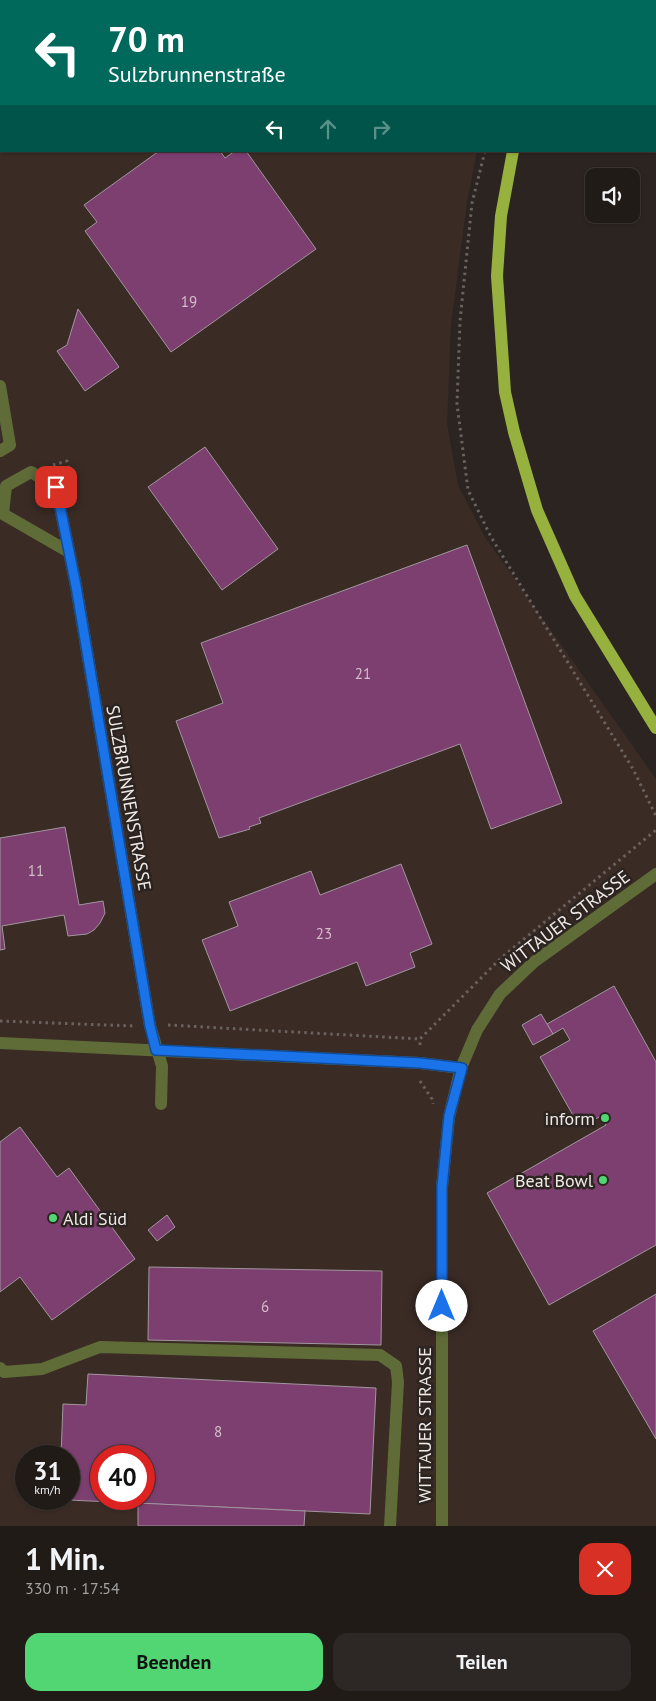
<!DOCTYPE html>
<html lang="de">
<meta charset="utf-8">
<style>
body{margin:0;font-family:"PT Sans",sans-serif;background:#2d2825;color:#f1f3f6;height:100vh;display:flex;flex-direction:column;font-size:19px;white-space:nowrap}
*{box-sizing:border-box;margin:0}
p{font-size:16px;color:#a2a1a2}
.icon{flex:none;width:28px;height:28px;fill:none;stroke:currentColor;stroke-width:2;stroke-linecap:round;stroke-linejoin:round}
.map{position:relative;height:1526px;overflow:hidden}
.side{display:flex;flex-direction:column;background:#211b18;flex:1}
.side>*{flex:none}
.top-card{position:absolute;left:0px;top:0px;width:656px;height:152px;box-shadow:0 1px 4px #0004,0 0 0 1px #3e3937;background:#00695c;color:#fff;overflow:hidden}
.controls{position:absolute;left:585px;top:168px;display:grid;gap:10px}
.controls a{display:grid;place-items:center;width:55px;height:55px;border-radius:10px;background:#211b18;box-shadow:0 1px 4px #0004,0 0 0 1px #3e3937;font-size:25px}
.speed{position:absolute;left:15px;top:1445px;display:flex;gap:10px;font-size:25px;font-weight:700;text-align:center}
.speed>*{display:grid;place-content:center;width:65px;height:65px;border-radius:50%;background:#211b18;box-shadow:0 1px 4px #0004,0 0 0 1px #3e3937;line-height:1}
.speed small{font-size:12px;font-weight:400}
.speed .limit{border:8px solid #d22;background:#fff;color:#111}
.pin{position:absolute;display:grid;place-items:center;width:42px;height:42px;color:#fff;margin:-21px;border-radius:10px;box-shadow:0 2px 8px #0006}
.me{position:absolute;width:55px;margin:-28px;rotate:0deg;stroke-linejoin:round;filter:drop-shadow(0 0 4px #0008)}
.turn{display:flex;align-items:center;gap:18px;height:105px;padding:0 25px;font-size:22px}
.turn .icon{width:65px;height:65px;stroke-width:2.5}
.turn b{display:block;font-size:35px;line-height:42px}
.lanes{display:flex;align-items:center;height:48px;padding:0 25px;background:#0003;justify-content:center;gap:25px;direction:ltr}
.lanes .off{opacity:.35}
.round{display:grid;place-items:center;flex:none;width:52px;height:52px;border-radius:15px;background:#2d2825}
.overview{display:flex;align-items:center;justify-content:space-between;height:85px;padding:0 25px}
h1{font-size:30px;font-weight:800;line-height:38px}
.button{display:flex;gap:10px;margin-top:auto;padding:10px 25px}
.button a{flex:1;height:58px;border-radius:15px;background:#52d673;color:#111;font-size:20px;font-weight:800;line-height:58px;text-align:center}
.button a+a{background:#2d2825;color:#f1f3f6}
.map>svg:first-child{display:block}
</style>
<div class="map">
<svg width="656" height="1526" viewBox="0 0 656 1526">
<rect width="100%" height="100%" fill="#2c2420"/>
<path fill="#3a2b25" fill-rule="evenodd" d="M0,0h532l-531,1v150h476l-10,51 -16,123 -4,99 11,61 27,52 171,242v747h-656zM26,1456h43v43h-43zM101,1456h43v43h-43z"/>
<g fill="#7c3f70" stroke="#a1979e" fill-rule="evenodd">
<polygon points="0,0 124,0 1,1 0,61"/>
<polygon points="159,151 220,151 225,158 235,151 246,151 316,249 171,352 85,231 97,222 84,205"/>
<polygon points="78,309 119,367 85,391 57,351 67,345"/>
<polygon points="205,447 278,549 222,590 148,487"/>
<polygon points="467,545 562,803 491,829 460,744 259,818 261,823 249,827 250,829 219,838 176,721 223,703 201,643"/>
<polygon points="65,827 79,905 103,901 105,913 100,923 94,930 87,934 68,936 64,915 2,926 5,949 0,950 0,838"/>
<polygon points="401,864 432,944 410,953 415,967 366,986 357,962 230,1011 202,940 238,926 229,902 311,871 320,895"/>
<polygon points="614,986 656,1062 656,1245 549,1305 487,1193 606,1125 601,1116 583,1126 577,1115 574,1117 540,1057 570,1040 563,1028 553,1034 547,1024"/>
<polygon points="541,1014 553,1034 533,1045 522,1025"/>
<polygon points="20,1127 57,1177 69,1168 135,1259 52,1320 20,1277 0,1292 0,1142"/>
<polygon points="167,1215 175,1227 157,1241 148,1230"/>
<polygon points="149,1267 382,1271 381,1345 148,1340"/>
<polygon points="656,1294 656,1439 593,1331"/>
<path d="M88,1374l288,14 -6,126 -323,-15h22v-43h-8l2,-52 23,1zM101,1456h43v43h-43z"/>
<polygon points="138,1503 305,1511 304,1526 138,1526"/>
</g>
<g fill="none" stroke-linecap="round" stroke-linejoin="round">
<g stroke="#69625e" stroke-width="3" stroke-dasharray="2.5 4" stroke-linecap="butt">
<polyline points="536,1 537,0"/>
<polyline points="600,1 601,0"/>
<polyline points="655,82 656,83"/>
<polyline points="485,151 472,203 460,321 457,404 468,490 491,537 633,769 656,816"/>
<polyline points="53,465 67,461 70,476"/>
<polyline points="0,1021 134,1026"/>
<polyline points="168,1025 420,1039"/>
<polyline points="420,1045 420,1039 501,958 656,830"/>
<polyline points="420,1081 432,1099 433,1104"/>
</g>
<g stroke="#5f6c38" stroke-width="12">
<polyline points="0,78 1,79"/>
<polyline points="0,386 10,445 0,451"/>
<polyline points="69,552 3,514 6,486 31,472 56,487 76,586 150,1026 162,1066 161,1104"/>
<polyline points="0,1043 420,1063 461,1068"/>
<polyline points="0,1368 4,1372 42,1369 100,1347 380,1355 396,1366 398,1382 390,1526"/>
<polyline points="442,1526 442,1187 449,1117 461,1068 477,1030 500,994 534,962 656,874"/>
</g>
<g stroke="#97b13e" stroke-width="12">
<polyline points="561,1 562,0"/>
<polyline points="513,151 501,216 497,276 505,392 514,432 537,510 575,596 656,728"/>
</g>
</g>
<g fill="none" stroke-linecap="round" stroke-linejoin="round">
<defs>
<polyline id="route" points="56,487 76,586 150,1026 156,1050 420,1063 462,1068 449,1116 442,1187 442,1306"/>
</defs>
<use href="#route" stroke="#114b97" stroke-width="12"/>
<use href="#route" stroke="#1a73e8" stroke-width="9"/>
</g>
<g fill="#52d673" stroke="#2c2420" stroke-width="2">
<circle cx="605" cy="1118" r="5"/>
<circle cx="603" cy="1180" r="5"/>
<circle cx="53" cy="1218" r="5"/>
</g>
<g text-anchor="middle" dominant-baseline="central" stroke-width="5" stroke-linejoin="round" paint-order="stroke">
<g font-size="15" fill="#d3bfc9">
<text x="189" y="301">19</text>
<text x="363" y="673">21</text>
<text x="36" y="870">11</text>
<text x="324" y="933">23</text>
<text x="265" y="1306">6</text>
<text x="218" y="1431">8</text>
</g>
<g font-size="18" fill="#f0eae7" stroke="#2c2420">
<text transform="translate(129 798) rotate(80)">SULZBRUNNENSTRASSE</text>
<text transform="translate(565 921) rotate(-37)">WITTAUER STRASSE</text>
<text transform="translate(424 1425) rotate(-90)">WITTAUER STRASSE</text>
</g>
<g font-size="18" fill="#f0eae7" stroke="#2c2420" text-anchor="end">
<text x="595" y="1118">inform</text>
<text x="593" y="1180">Beat Bowl</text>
<text x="63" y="1218" text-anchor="start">Aldi Süd</text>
</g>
</g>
</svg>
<div class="controls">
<a><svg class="icon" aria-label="sound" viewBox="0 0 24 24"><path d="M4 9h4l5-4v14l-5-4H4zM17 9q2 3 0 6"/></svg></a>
</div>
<div class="speed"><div>31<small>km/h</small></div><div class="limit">40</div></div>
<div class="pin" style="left:56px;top:487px;background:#d93025"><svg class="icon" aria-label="arrive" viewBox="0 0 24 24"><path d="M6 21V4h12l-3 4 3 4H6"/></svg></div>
<svg class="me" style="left:442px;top:1306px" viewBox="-20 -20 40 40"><circle r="19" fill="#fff"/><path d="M0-13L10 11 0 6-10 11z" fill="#1a73e8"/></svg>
<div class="top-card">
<div class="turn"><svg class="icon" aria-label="left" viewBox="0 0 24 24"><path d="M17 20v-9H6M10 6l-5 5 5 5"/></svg><div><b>70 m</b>Sulzbrunnenstraße</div></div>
<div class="lanes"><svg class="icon" aria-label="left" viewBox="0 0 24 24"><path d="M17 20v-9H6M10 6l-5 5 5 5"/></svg><svg class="icon off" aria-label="ahead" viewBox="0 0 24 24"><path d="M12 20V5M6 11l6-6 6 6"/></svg><svg class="icon off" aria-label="right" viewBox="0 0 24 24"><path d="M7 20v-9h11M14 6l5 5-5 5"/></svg></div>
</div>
</div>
<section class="side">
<div class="overview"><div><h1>1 Min.</h1><p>330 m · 17:54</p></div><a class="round" style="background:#d93025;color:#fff"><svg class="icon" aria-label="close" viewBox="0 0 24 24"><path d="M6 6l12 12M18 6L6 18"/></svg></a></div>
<div class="button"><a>Beenden</a><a>Teilen</a></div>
</section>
